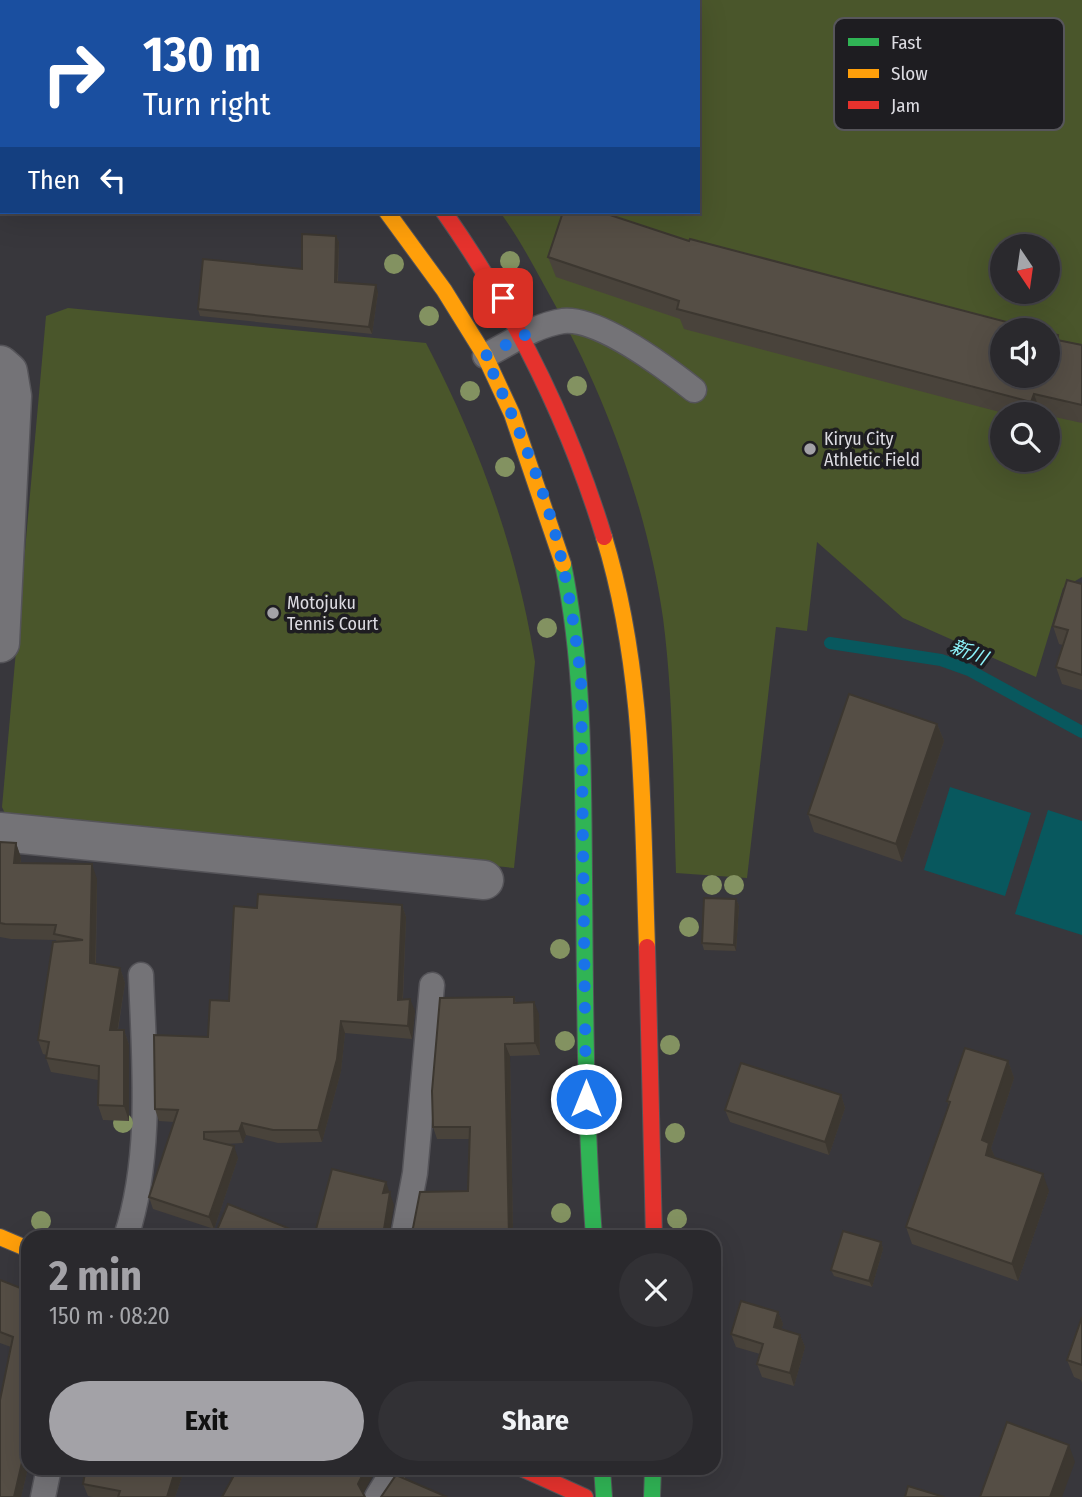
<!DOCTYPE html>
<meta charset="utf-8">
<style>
body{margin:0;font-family:"Fira Sans Condensed","Noto Sans JP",sans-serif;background:#323135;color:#f1f3f6;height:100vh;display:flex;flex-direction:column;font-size:26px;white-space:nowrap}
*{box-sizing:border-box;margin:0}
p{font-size:23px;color:#a5a6aa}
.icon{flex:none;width:38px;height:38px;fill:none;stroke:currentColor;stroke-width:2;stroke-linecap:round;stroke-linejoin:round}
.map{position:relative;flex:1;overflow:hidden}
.panel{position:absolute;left:21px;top:1230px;width:700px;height:245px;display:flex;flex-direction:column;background:#2a292d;border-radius:21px;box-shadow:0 7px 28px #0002,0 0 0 2px #464549}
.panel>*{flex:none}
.hud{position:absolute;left:0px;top:0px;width:700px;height:214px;box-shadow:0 7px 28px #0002,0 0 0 2px #464549;background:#1a4fa0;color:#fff;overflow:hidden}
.needle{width:46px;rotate:167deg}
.tools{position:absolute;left:990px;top:234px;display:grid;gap:14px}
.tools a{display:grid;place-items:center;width:70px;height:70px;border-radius:50%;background:#2a292d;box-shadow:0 7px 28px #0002,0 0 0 2px #464549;font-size:35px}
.pin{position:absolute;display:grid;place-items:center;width:60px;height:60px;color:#fff;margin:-30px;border-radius:14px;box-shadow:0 4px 10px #0006}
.me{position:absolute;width:77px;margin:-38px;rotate:0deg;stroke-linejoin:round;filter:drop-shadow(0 0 5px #0008)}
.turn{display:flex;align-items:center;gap:24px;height:147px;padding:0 28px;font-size:32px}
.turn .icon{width:91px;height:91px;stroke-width:2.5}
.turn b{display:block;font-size:49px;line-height:60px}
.then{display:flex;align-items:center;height:66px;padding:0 28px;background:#0003;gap:14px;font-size:26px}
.round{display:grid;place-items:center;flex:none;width:74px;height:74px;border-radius:37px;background:#323135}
.headline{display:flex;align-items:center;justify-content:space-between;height:119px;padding:0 28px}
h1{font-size:42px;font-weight:700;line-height:52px;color:#a3a2a7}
.button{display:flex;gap:14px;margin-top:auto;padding:14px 28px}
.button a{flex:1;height:80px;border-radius:42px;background:#a3a2a7;color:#111;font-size:28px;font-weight:700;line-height:80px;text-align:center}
.button a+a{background:#323135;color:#f1f3f6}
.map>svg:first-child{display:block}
</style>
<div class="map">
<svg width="1082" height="1497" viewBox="0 0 1082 1497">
<rect width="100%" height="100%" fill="#38373c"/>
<g fill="#4a562b" fill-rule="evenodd">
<path d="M393,0h689v577l-19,11 -27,89 -133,-59 -86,-76 -10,89 -31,-4 -29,251 -71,-5c-3,-85 -2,-170 -13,-255 -16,-112 -59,-226 -114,-324 -16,-29 -30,-56 -49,-82h198v-210zM1003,247h45v45h-45zM1003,331h45v45h-45zM1003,415h45v45h-45z"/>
<path d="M68,308l358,35c53,102 91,206 109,319l-21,206 -507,-50 -5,-11 44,-491z"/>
</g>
<g fill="#08585e">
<polygon points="950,787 1031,813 1005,896 924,870"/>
<polygon points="1048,810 1082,821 1082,935 1015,914"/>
</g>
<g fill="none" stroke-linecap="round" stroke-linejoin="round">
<polyline stroke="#08585e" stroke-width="12" points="830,643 941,660 969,670 1082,732"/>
<defs>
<g id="lane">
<path d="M485,356c24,-12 50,-31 78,-35 36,-4 103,47 131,69"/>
<path d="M126,1237c27,-83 18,-176 15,-262"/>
<polyline points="403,1237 415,1173 432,985"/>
<polyline points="43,1497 49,1468"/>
<polyline points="377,1497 395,1468"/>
</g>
<g id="street">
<polyline points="0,365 8,372 12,396 0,643"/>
<polyline points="0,832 484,880"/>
</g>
<g id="fast">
<polyline points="225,0 226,2"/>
<path d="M563,564c21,103 20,207 21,312 1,121 1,241 10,361"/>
<polyline points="602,1468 604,1497"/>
<polyline points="652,1497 653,1468"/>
</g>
<g id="slow">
<polyline points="282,0 284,2"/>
<polyline points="387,212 444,290 485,356 512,414 563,564"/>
<path d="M604,537c41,134 38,272 43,410"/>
<polyline points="0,1237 28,1249"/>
</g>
<g id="jam">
<path d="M444,212c71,101 124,207 160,325"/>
<polyline points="647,947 654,1237"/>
<polyline points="521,1468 585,1497"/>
</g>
</defs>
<use href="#lane" stroke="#555459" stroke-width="27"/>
<use href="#street" stroke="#555459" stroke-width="41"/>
<use href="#fast" stroke="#555459" stroke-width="18"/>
<use href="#slow" stroke="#555459" stroke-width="18"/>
<use href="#jam" stroke="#555459" stroke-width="18"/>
<use href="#lane" stroke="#747377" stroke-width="24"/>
<use href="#street" stroke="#747377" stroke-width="38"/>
<use href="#fast" stroke="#30b455" stroke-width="16"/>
<use href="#slow" stroke="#ff9f0a" stroke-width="16"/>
<use href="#jam" stroke="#e5322d" stroke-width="16"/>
</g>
<g fill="#839261">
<circle cx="510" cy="261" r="10"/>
<circle cx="394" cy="264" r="10"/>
<circle cx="429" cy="316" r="10"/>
<circle cx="577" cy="386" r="10"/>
<circle cx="470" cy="391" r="10"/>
<circle cx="505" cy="467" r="10"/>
<circle cx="547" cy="628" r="10"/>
<circle cx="712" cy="885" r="10"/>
<circle cx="734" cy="885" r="10"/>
<circle cx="689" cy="927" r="10"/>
<circle cx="560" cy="949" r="10"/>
<circle cx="565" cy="1041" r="10"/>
<circle cx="670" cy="1045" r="10"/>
<circle cx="123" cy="1123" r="10"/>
<circle cx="675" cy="1133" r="10"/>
<circle cx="561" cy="1213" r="10"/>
<circle cx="677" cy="1219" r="10"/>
<circle cx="41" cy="1221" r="10"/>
</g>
<g fill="#49433b">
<polygon points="336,236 339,242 338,282 378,292 372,334 200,316 198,309 302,269"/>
<polygon points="689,241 1058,335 1060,340 1082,345 1082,423 1041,414 1040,415 1011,415 684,329 680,319 556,277 548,257"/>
<polygon points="1082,584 1082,690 1062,684 1056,667 1063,645 1059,644 1053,626"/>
<polygon points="937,724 944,741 902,862 814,832 808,814"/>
<polygon points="0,842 16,843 21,858 21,863 97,879 96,964 120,968 125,983 118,1030 124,1030 129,1045 129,1121 103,1120 98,1105 98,1080 51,1072 46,1058 47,1055 43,1054 38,1040 57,942 56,940 11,939 0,937"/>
<polygon points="736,899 739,906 736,951 704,950 702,943"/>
<polygon points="402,905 406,917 403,999 415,1011 412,1039 345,1033 341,1071 322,1142 278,1143 246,1135 243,1143 224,1144 238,1158 214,1229 153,1209 149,1197 174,1122 159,1121 155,1109 208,1037 229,1001 257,908"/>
<polygon points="514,997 516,1003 539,1014 540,1055 510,1056 513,1237 405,1237 468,1191 470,1139 437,1139 433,1127"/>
<polygon points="1008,1061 1014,1078 991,1148 995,1158 1049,1191 1018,1281 912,1244 906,1227 949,1106 947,1101"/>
<polygon points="841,1095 845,1108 829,1155 730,1122 725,1110"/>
<polygon points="881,1242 883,1249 872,1287 834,1276 831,1270"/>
<polygon points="0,1280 28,1291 28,1468 21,1497 11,1347 0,1343"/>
<polygon points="778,1312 783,1324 781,1329 800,1335 805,1347 794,1386 762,1377 757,1364 760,1354 736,1347 731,1334"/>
<polygon points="1082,1317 1082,1383 1081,1380 1074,1377 1067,1360"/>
<polygon points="185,1468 175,1497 93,1497 88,1496 83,1484"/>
</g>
<g fill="#3c3730">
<polygon points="2,195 2,212 0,214 0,196"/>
<polygon points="336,236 339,242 337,288 335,282"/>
<polygon points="376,285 378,292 372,334 369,327"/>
<polygon points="1034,394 1041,414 1040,415 1036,415 1031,402"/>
<polygon points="937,724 944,741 902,862 896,844"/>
<polygon points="16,843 21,858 19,878 14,863"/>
<polygon points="92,864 97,879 95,978 90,963"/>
<polygon points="736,899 739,906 736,951 734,945"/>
<polygon points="402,905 406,917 402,1012 398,1000"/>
<polygon points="120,968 125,983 115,1045 110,1030"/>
<polygon points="410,999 415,1011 412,1039 408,1026"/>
<polygon points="534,1002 539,1014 540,1055 535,1043"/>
<polygon points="341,1021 345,1033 341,1071 322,1142 318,1130"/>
<polygon points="124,1030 129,1045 129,1121 124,1106"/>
<polygon points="505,1044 510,1056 513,1237 509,1237"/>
<polygon points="1008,1061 1014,1078 991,1148 996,1160 986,1155 982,1140"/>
<polygon points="841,1095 845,1108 829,1155 825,1142"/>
<polygon points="242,1123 246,1135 243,1143 239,1131"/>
<polygon points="234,1146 238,1158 214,1229 209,1217"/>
<polygon points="1043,1174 1049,1191 1018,1281 1012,1264"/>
<polygon points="386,1182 394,1205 389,1237 384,1229 383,1193"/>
<polygon points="881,1242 883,1249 872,1287 869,1281"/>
<polygon points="778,1312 783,1324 778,1340 774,1327"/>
<polygon points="800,1335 805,1347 794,1386 790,1373"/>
<polygon points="26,1445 28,1451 28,1468 21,1497 14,1497"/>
<polygon points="1069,1445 1075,1462 1062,1497 1050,1497"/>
<polygon points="176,1468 185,1468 175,1497 167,1497"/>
<polygon points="366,1468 371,1468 373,1475 362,1496 358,1484"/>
</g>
<g fill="#554e45" stroke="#3c3730" stroke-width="2">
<polygon points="62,0 138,0 140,2 60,2"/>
<polygon points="2,46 2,195 0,196 0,48"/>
<polygon points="563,212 601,212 689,241 690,239 1041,331 1003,331 1003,376 1048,376 1048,333 1058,335 1057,340 1082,345 1082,405 1034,394 1031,402 677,309 679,301 548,257"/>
<polygon points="302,234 336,236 335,282 376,285 369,327 198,309 203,259 302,269"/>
<polygon points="1067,580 1082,584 1082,675 1056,667 1068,630 1053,626"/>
<polygon points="849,694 937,724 896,844 808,814"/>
<polygon points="0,842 16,843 14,863 92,864 90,963 120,968 110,1030 124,1030 124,1106 98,1105 99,1066 46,1058 49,1042 38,1040 53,942 83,940 54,934 56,925 5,924 0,923"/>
<polygon points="258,894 402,905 398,1000 410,999 408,1026 341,1021 337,1059 318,1130 273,1130 242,1123 239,1131 204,1132 204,1139 234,1146 209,1217 149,1197 178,1110 155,1109 154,1035 208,1037 210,1000 229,1001 234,906 257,908"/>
<polygon points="704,898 736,899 734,945 702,943"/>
<polygon points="514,997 514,1003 534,1002 535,1043 505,1044 509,1237 405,1237 413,1228 420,1192 468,1191 470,1127 433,1127 432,1091 440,998"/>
<polygon points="965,1048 1008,1061 982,1140 989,1143 986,1155 1043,1174 1012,1264 906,1227 950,1102 947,1101"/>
<polygon points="741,1063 841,1095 825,1142 725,1110"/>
<polygon points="332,1169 386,1182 383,1193 390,1192 384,1229 393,1237 314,1237"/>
<polygon points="228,1204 310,1237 214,1237"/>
<polygon points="843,1231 881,1242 869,1281 831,1270"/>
<polygon points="0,1280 28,1291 28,1446 26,1445 14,1497 0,1497 0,1400 13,1337 0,1332"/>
<polygon points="741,1301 778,1312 774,1327 800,1335 790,1373 757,1364 763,1344 731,1334"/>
<polygon points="1082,1317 1082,1365 1067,1360"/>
<polygon points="1007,1422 1069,1445 1050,1497 980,1497"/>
<polygon points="86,1468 176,1468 167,1497 118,1497 120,1491 83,1484"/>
<polygon points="238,1468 366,1468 358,1484 365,1497 222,1497"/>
<polygon points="396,1475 447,1497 381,1497"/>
<polygon points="908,1486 944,1497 905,1497"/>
</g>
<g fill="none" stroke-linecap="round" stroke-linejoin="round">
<path stroke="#1a73e8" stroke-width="12" stroke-dasharray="0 21.6" d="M503,298l22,37 -40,21c31,66 62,135 77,206 9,39 14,78 19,117l5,420"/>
</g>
<g fill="#a3a2a7" stroke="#1e1d21" stroke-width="2.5">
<circle cx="810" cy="449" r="7"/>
<circle cx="273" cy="613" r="7"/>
</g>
<g text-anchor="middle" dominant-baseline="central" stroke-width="7" stroke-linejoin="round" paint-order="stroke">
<g font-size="18" fill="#dcdbe1" stroke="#1e1d21" text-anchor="start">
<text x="824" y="439">Kiryu City<tspan x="824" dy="21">Athletic Field</tspan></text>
<text x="287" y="603">Motojuku<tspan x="287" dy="21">Tennis Court</tspan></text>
</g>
<g font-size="19" font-style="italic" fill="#8df4fc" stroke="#1e1d21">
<text transform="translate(969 652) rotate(22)">新川</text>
</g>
</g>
<rect x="834" y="18" width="230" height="112" rx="10" fill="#1e1d21" stroke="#57565b" stroke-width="2"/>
<rect x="848" y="38" width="31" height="8" fill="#30b455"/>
<rect x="848" y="69" width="31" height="9" fill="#ff9f0a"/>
<rect x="848" y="101" width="31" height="8" fill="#e5322d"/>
<g font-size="19" fill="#dcdbe1">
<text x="891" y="49">Fast</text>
<text x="891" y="80">Slow</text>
<text x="891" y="112">Jam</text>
</g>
</svg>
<div class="tools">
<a><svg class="needle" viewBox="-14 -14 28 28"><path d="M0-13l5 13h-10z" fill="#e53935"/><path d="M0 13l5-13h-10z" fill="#a5a6aa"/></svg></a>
<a><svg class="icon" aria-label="sound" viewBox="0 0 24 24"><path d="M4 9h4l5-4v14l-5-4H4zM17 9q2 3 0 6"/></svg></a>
<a><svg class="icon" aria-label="search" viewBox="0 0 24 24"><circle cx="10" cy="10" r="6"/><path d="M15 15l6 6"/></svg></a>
</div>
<div class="pin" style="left:503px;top:298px;background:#d93025"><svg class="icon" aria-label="arrive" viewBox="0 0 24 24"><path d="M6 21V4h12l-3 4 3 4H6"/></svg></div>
<svg class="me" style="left:586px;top:1099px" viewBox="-20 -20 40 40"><circle r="17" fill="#1a73e8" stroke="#fff" stroke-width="3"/><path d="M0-11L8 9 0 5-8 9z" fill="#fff"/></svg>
<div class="hud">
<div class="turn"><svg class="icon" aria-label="right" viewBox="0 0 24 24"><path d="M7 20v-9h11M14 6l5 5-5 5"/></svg><div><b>130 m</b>Turn right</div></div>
<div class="then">Then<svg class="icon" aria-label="left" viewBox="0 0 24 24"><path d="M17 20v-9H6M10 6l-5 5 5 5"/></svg></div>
</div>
<section class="panel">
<div class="headline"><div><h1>2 min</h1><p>150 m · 08:20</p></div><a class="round"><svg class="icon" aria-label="close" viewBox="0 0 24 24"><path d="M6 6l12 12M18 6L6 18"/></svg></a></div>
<div class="button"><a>Exit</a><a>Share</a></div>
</section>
</div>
